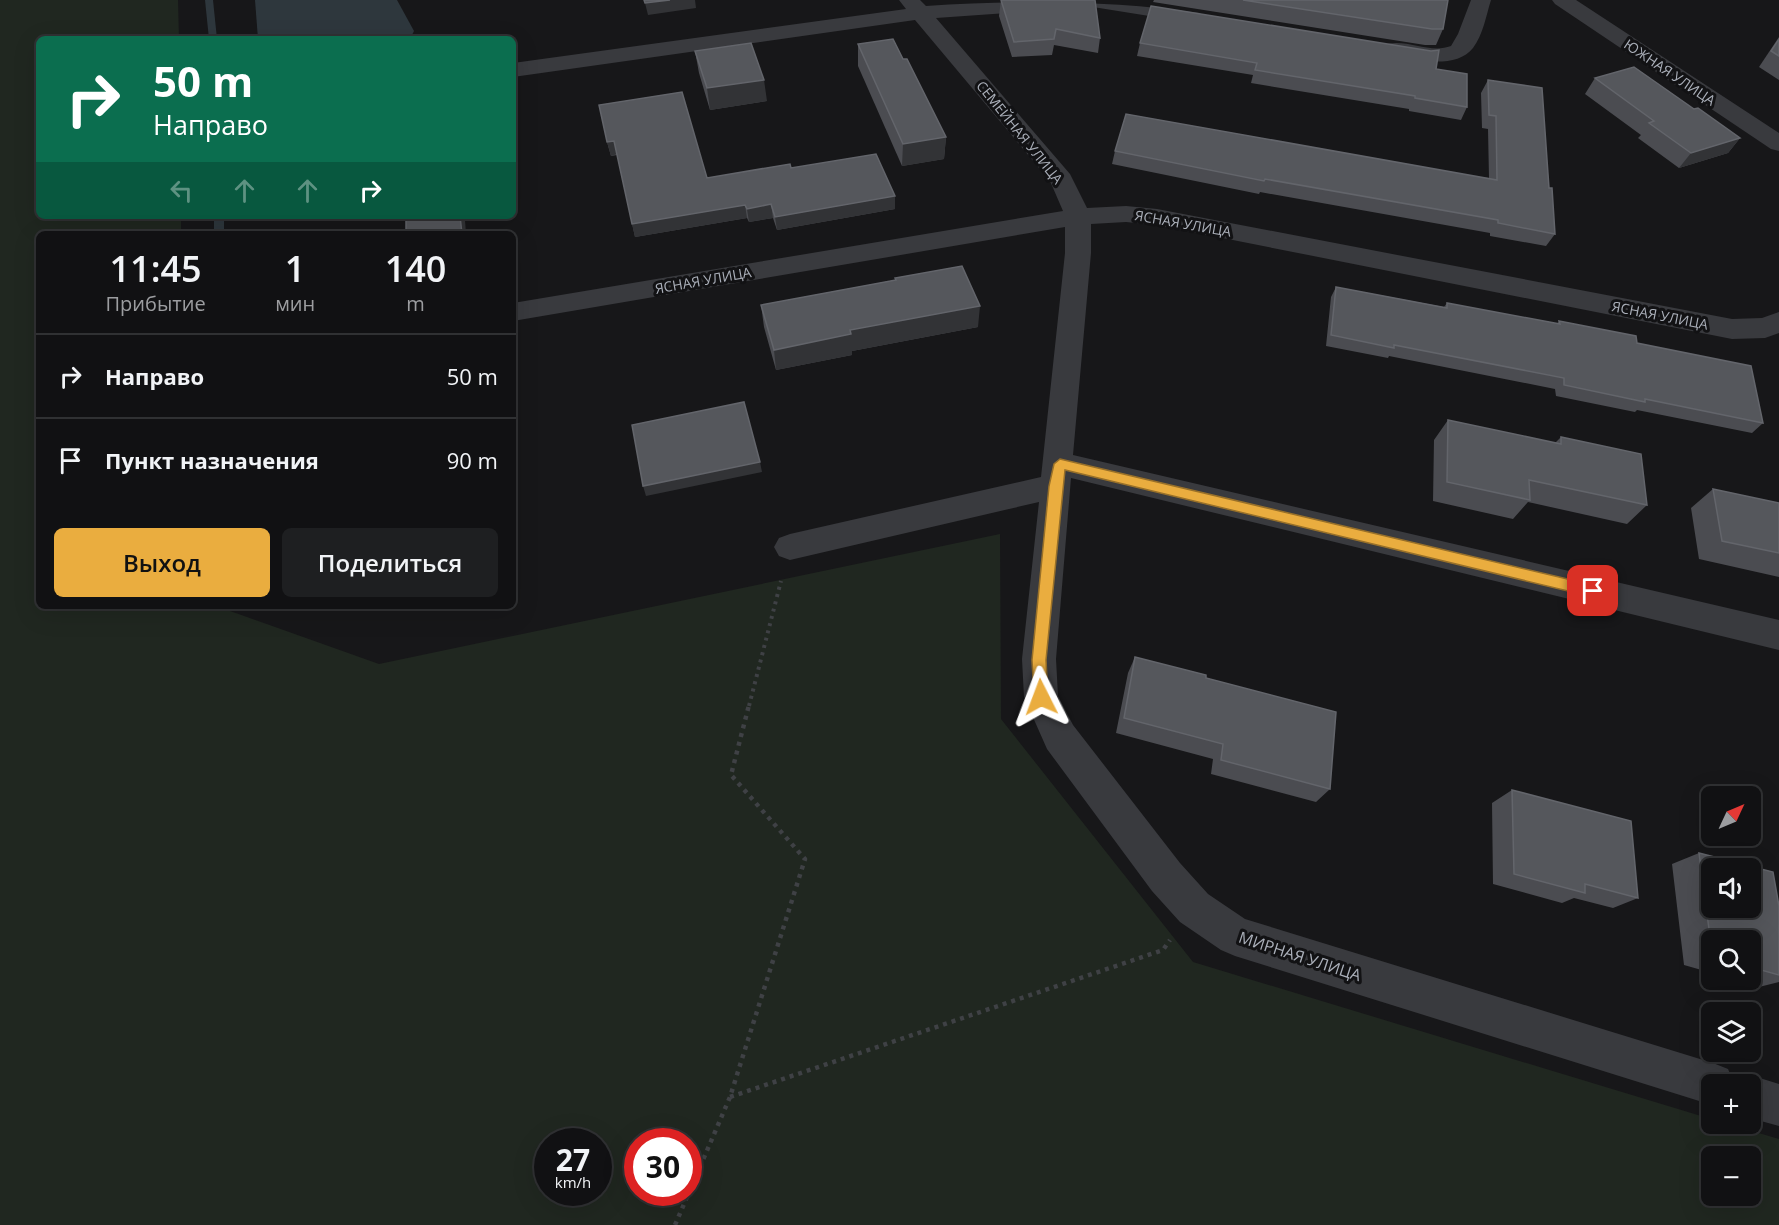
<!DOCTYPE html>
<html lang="ru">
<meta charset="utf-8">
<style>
body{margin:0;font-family:"Open Sans",sans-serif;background:#1e1f21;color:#f1f3f6;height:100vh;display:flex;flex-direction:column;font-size:22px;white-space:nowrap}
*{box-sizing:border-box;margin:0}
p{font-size:20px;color:#9c9da0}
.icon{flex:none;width:33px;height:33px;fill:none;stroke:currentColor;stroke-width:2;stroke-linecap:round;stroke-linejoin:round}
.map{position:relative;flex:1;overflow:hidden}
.sheet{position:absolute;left:36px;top:231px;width:480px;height:378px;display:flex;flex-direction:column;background:#111113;border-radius:9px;box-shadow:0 6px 24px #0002,0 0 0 2px #303133}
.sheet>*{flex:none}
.hud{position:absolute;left:36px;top:36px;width:480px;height:183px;border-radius:9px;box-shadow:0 6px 24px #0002,0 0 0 2px #303133;background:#0b6e4f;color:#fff;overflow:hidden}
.needle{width:39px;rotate:46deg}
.buttons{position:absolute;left:1701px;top:786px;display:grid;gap:12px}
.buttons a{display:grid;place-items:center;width:60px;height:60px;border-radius:9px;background:#111113;box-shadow:0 6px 24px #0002,0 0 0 2px #303133;font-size:30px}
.speed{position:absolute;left:534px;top:1128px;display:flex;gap:12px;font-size:30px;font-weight:700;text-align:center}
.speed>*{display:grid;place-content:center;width:78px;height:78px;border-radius:50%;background:#111113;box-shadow:0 6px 24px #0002,0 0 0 2px #303133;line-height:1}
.speed small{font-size:15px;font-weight:400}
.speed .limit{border:9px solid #d22;background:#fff;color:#111}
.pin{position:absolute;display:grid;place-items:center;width:51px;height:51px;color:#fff;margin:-26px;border-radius:12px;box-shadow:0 3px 9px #0006}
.me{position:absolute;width:66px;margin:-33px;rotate:357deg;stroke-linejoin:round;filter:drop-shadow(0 0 4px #0008)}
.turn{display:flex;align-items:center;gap:21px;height:126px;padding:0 18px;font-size:27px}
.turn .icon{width:78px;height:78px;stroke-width:2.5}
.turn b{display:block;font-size:42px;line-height:51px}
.lanes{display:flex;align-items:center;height:57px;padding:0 18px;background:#0003;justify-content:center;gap:30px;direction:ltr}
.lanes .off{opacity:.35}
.eta{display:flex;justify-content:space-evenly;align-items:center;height:102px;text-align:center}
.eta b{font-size:36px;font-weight:600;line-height:42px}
.button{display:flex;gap:12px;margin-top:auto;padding:12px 18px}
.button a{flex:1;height:69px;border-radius:9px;background:#eaad3f;color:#111;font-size:24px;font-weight:600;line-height:69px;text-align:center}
.button a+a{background:#1e1f21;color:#f1f3f6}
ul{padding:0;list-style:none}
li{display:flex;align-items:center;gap:18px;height:84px;padding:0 18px;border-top:2px solid #303133}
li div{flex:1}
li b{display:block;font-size:22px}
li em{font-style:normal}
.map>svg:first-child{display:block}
</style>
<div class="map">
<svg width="1779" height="1225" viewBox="0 0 1779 1225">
<rect width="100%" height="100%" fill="#171719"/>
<path fill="#202720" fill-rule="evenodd" d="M0,0h178l1,39h-140v177h142v18h-142v372h177l163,58 621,-130 1,185 192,243 518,157 1,5h16l51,15v86h-1779zM548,1142h50v50h-50zM638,1142h50v50h-50zM1712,1156h38v40h-38z"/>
<polygon fill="#2e373d" points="255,0 397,0 414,31 410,39 258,39"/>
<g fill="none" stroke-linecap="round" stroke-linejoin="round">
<g fill="#2e373d" fill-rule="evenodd">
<polygon points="205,0 213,0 217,39 209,39"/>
<rect x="214" y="216" width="10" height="18"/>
</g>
<polyline stroke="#3f4145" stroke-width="4" stroke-dasharray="3 4.5" stroke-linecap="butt" points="749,706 781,581"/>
<g stroke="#3f4145" stroke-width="4.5" stroke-dasharray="4 5" stroke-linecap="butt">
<polyline points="730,1097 1163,950 1170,940"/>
<polyline points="675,1225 730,1097 805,859 731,775 749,705"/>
</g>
<g fill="#393a3e" fill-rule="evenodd">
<path d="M899,0h21l6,6c90,-6 185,-6 274,7l3,4 -3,4 -7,2 -100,-16 -157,11 134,156 17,34 39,-2 31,3 575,110 30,-1 17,-6v21l-14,5 -33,1 -575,-114 -31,-3 -35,2v29l-18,202 706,165v30l-708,-172 -15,181 2,37 15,29 107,138 28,31 37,25 468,144 15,6 6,14 16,-8 29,9v42l-29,-8v-34h-38v21l-477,-149 -14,-6 -41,-28 -28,-31 -105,-142 -23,-52 -2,-38 17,-157 -249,58 -11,-4 -5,-9 5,-9 11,-4 251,-57 24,-224v-26l-552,94v-18l550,-92 -13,-30 -135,-161 -402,57v-14l393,-54z"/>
<path d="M1471,0h20c-5,16 -8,35 -18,48 -18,23 -62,11 -86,6l-3,-5 3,-5c21,-5 43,10 64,2l7,-12z"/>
<polygon points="1552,0 1576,0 1779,133 1779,151 1771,149 1555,4"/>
</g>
</g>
<g fill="#4b4c51">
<polygon points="1001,0 1100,38 1098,53 1054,45 1052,55 1012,57 999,16"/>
<polygon points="1154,0 1448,0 1443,29 1436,45 1425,45 1153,2"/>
<polygon points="1779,37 1779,80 1759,67"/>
<polygon points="1140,43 1436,69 1467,107 1461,120 1409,111 1409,109 1251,83 1253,75 1137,56"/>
<polygon points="858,44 903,59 946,137 944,159 902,166 858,66"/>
<polygon points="695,51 767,101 710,110 699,73"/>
<polygon points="1595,78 1694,109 1740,138 1728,153 1679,168 1638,138 1641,135 1585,94"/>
<polygon points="1488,80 1549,188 1555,234 1546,246 1490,236 1490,233 1260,192 1259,194 1112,164 1115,151 1489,178 1488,129 1482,128 1481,93"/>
<polygon points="607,142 707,178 791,168 895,209 777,230 773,218 749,222 747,218 635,237 617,155 611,156"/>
<polygon points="895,278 978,327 852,351 852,355 776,370 764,327 761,305 895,280"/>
<polygon points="1336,287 1444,307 1447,303 1557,324 1559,321 1637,343 1763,423 1752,433 1637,410 1635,412 1556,396 1555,389 1389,356 1388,358 1326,346 1331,297"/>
<polygon points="1448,420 1555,443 1561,437 1647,505 1627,524 1528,502 1513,519 1433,501 1434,440"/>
<polygon points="1713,489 1779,503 1779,577 1699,559 1691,508"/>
<polygon points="1135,657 1206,678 1330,789 1316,802 1211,774 1213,759 1116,733 1128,673"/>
<polygon points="1512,790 1638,898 1613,908 1574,898 1562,903 1493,884 1492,803"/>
<polygon points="1699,853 1779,975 1779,982 1759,987 1734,980 1750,980 1750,940 1712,940 1712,973 1684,965 1672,864"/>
</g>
<g fill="#323336">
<polygon points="670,0 695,0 696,8 648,15 645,3"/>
<polygon points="764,80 767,101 710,110 707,88"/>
<polygon points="946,137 944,159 902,166 903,144"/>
<polygon points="1740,138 1728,153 1679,168 1691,153"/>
<polygon points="614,141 617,154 611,156 607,142"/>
<polygon points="895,196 895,209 777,230 775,217"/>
<polygon points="771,204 773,218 749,222 747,209"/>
<polygon points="745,205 747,218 635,237 632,224"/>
<polygon points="460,216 463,216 465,220 466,234 462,234"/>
<polygon points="980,306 978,327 852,351 852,355 776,370 774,350 850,330"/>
<polygon points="760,462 762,472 646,496 643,486"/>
</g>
<g fill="#55575c" stroke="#63656b" stroke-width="1.5" fill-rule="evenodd">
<polygon points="644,0 670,0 645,3"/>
<polygon points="1001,0 1095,0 1100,38 1056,29 1054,39 1014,42"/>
<polygon points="1243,0 1448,0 1443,29 1432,29"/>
<polygon points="1151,6 1431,51 1439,50 1436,69 1467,74 1467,107 1415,98 1415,96 1255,70 1257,63 1140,43"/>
<polygon points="893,39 903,59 907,59 946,137 903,144 858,44"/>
<polygon points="1779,39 1779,56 1771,51"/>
<polygon points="751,43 764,80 707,88 695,51"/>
<polygon points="1634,67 1694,109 1698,108 1740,138 1691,153 1649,123 1654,121 1595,78"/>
<polygon points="1488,80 1542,88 1549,188 1552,188 1555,234 1498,223 1498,220 1265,179 1264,181 1115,151 1126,114 1497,180 1496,116 1489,115"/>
<polygon points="682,92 707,178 790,164 791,168 876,154 895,196 775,217 771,204 747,209 745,205 632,224 614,141 607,142 599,105"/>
<polygon points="418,216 460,216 462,234 406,234 406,218"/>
<polygon points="962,266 980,306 850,330 851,334 774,350 761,305 896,280 895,278"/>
<polygon points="1336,287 1447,308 1447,303 1560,324 1559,321 1636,336 1637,343 1751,366 1763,423 1645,399 1645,402 1564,385 1564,378 1394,345 1394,348 1331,335"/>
<polygon points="744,402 760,462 643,486 632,425"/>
<polygon points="1448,420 1561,444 1561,437 1641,454 1647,505 1529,480 1530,500 1447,482"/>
<polygon points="1713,489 1779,503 1779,553 1722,541"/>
<polygon points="1135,657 1206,675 1206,678 1336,712 1330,789 1221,760 1223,744 1124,718"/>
<polygon points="1512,790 1631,821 1638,898 1585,884 1585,893 1514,874"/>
<path d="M1699,853l74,19 6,34v69l-29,-8v-27h-38v12zM1712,868h38v40h-38z"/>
</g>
<polygon fill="#eaad3f" stroke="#987029" stroke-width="1.5" points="1060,459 1593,585 1598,587 1600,591 1598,595 1593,597 1065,470 1046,660 1048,697 1046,702 1041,704 1036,702 1034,697 1032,660 1049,486 1054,464"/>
<g text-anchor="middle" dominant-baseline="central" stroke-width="6" stroke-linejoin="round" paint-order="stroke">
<g font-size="14" fill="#aaafb9" stroke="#121214">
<text transform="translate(1670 72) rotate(34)">ЮЖНАЯ УЛИЦА</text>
<text transform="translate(1020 132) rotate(51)">СЕМЕЙНАЯ УЛИЦА</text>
<text transform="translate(1183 223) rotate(10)">ЯСНАЯ УЛИЦА</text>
<text transform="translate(703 280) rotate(-10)">ЯСНАЯ УЛИЦА</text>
<text transform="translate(1660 315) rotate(11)">ЯСНАЯ УЛИЦА</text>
</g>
<g font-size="16" fill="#aaafb9" stroke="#121214">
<text transform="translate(1300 956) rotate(18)">МИРНАЯ УЛИЦА</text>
</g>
</g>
</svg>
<div class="buttons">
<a><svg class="needle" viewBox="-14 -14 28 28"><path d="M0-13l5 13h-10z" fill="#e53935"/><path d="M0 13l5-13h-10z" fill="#9c9da0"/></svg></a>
<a><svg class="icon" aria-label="sound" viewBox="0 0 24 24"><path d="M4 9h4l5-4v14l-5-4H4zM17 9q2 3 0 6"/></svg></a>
<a><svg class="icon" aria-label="search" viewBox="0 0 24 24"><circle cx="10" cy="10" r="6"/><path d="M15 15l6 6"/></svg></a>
<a><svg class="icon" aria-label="layers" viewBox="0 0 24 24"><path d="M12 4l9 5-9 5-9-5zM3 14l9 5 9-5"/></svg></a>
<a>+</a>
<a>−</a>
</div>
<div class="speed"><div>27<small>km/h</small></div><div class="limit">30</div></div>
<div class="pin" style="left:1593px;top:591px;background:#d93025"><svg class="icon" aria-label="arrive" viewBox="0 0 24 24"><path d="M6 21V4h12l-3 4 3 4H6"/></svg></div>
<svg class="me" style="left:1041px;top:697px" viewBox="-20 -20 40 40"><path d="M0-17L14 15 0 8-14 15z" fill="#eaad3f" stroke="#fff" stroke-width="4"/></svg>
<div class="hud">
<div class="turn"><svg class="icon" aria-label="right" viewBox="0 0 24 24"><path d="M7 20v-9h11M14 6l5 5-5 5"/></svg><div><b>50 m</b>Направо</div></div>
<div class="lanes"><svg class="icon off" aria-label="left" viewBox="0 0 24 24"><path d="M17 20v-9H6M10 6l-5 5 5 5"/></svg><svg class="icon off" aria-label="ahead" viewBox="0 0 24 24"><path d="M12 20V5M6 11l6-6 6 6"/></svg><svg class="icon off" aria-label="ahead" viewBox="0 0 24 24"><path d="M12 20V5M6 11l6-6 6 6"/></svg><svg class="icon" aria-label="right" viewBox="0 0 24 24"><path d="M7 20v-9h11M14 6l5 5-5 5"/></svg></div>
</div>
<section class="sheet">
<div class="eta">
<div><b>11:45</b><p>Прибытие</p></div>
<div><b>1</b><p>мин</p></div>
<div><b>140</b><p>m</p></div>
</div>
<ul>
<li><svg class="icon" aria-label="right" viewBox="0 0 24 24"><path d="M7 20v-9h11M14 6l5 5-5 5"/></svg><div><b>Направо</b></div><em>50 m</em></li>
<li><svg class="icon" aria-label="arrive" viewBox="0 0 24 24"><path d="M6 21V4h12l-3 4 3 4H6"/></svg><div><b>Пункт назначения</b></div><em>90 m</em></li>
</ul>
<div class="button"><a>Выход</a><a>Поделиться</a></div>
</section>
</div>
